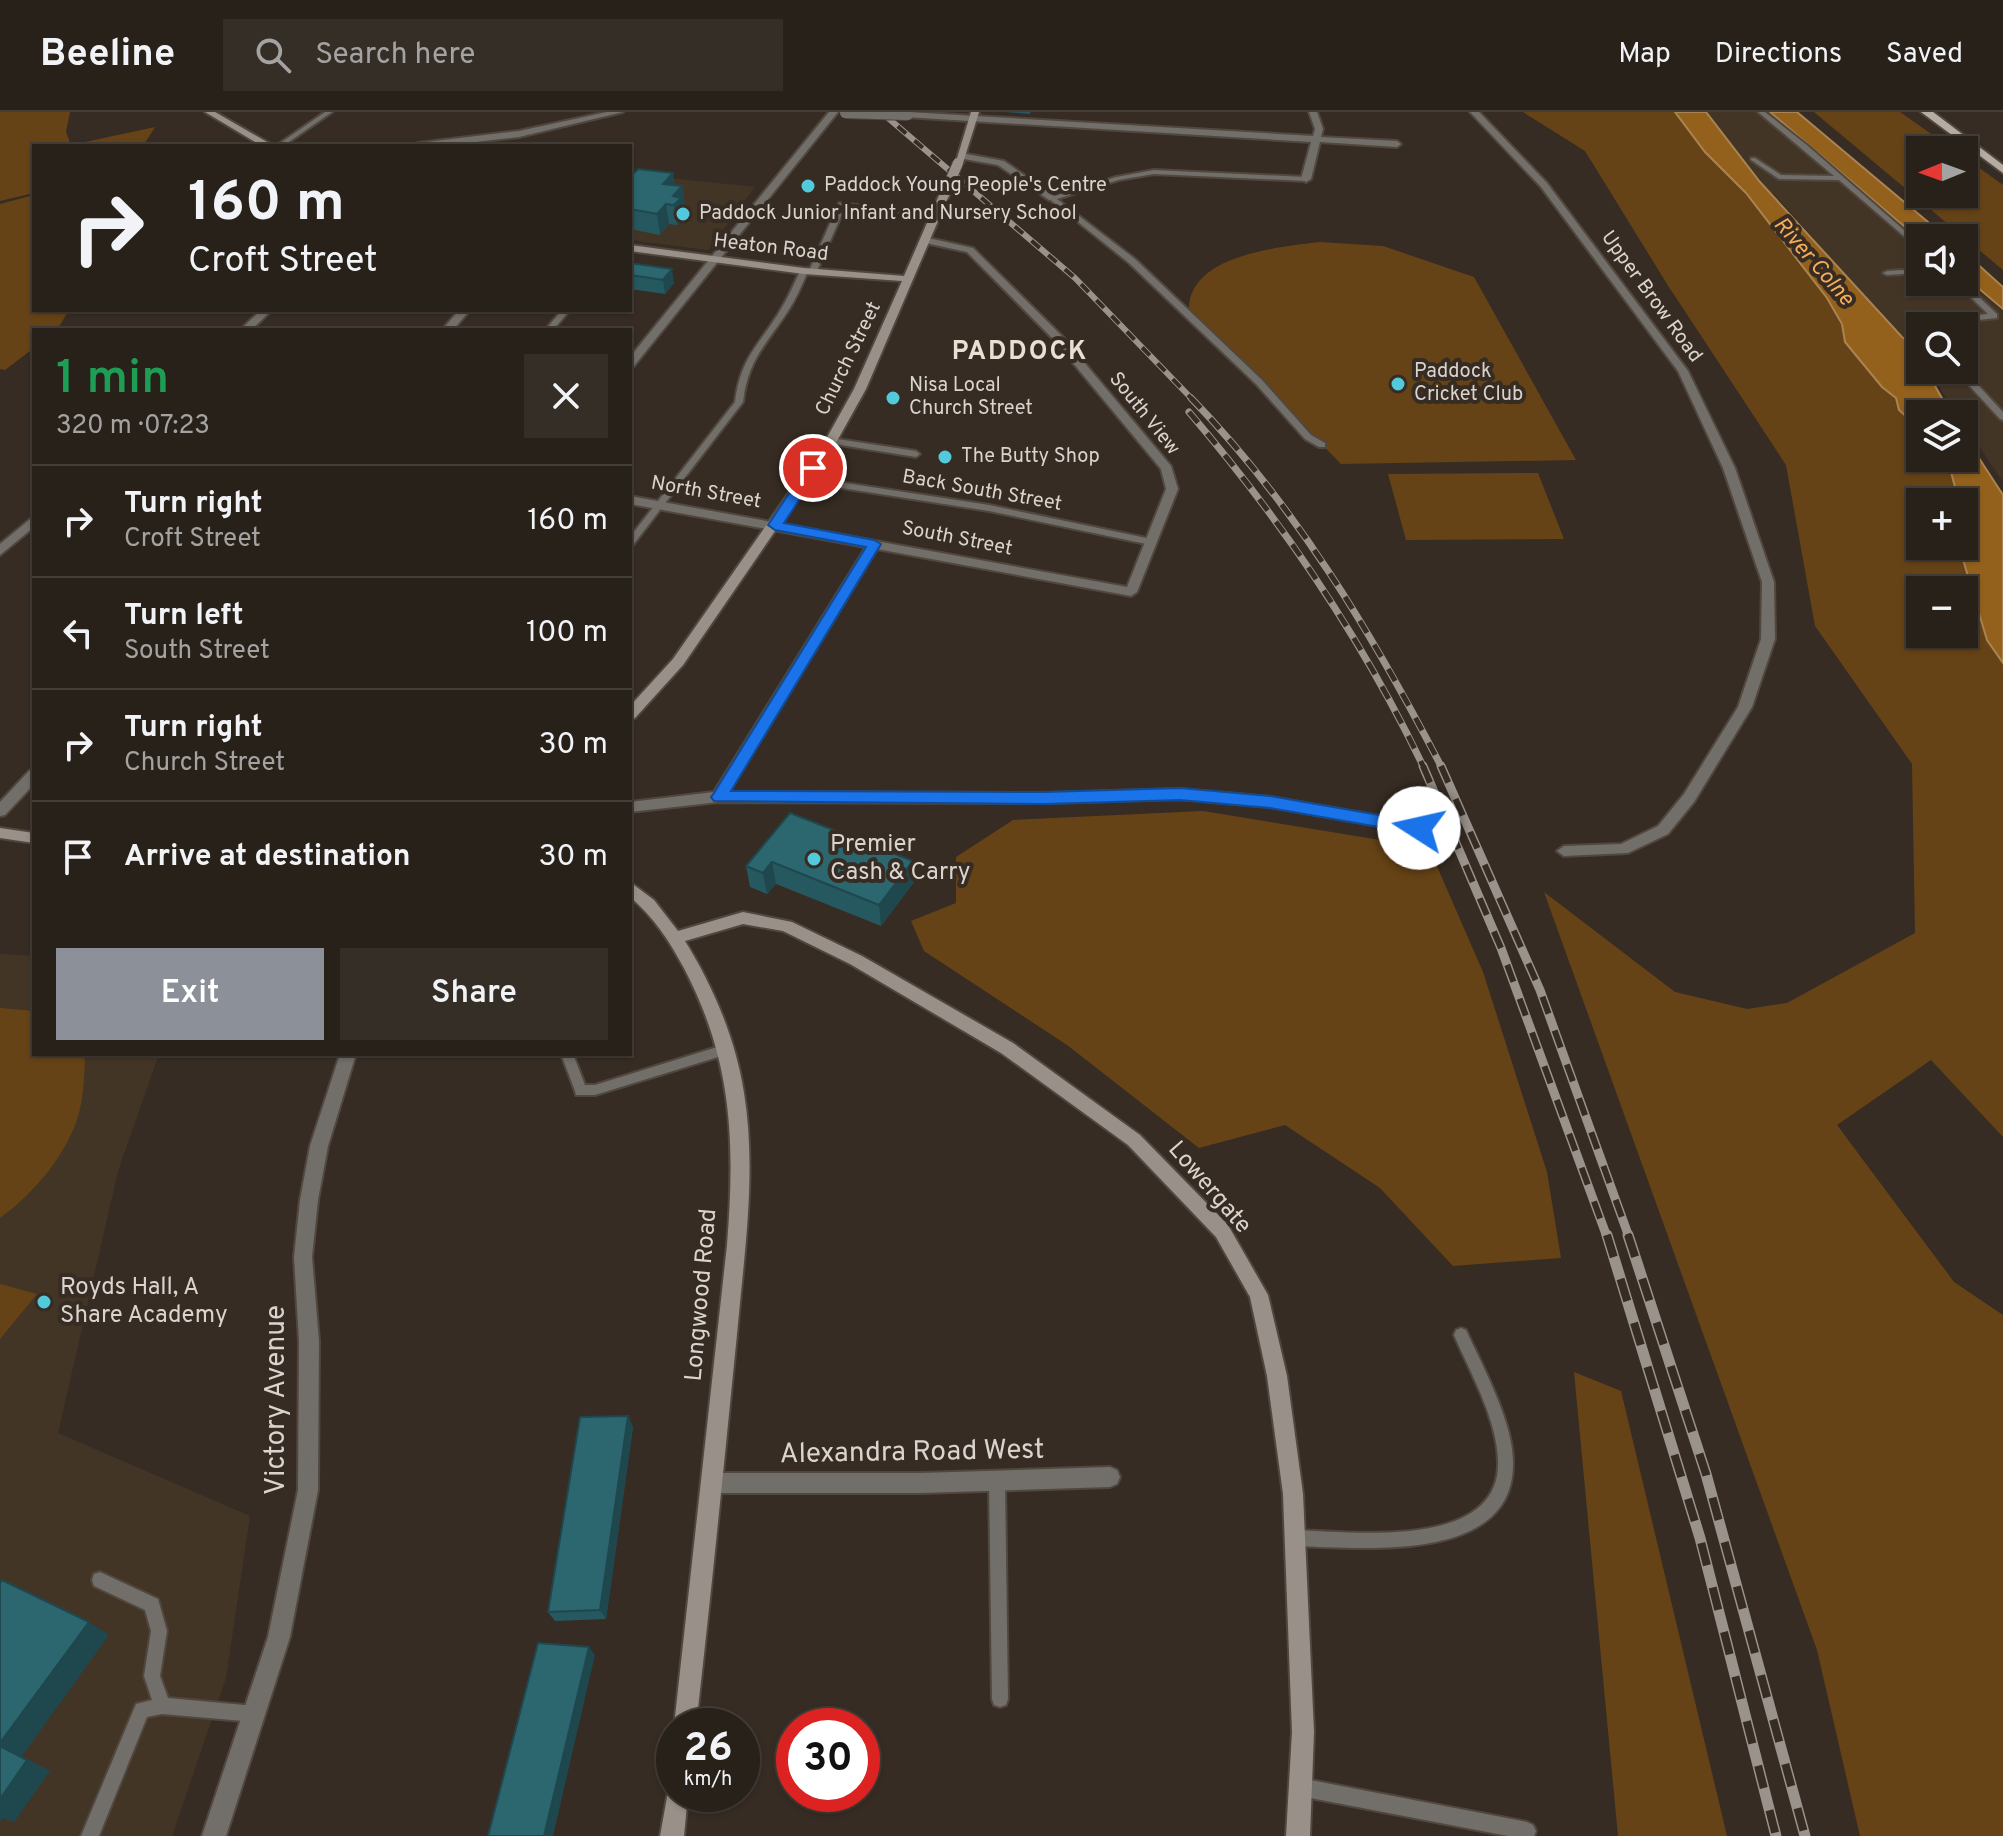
<!DOCTYPE html>
<meta charset="utf-8">
<style>
body{margin:0;font-family:Overpass,sans-serif;background:#342e27;color:#f1f3f6;height:100vh;display:flex;flex-direction:column;font-size:30px;white-space:nowrap}
*{box-sizing:border-box;margin:0}
p{font-size:26px;color:#a5a3a2}
.icon{flex:none;width:44px;height:44px;fill:none;stroke:currentColor;stroke-width:2;stroke-linecap:round;stroke-linejoin:round}
.map{position:relative;flex:1;overflow:hidden}
.side{position:absolute;left:32px;top:216px;width:600px;height:728px;display:flex;flex-direction:column;background:#28211a;border-radius:0px;box-shadow:0 2px 6px #0004,0 0 0 2px #443e39}
.side>*{flex:none}
.hud{position:absolute;left:32px;top:32px;width:600px;height:168px;border-radius:0px;box-shadow:0 2px 6px #0004,0 0 0 2px #443e39;background:#28211a;color:#f1f3f6;overflow:hidden}
.needle{width:52px;rotate:269deg}
.tools{position:absolute;left:1906px;top:24px;display:grid;gap:16px}
.tools a{display:grid;place-items:center;width:72px;height:72px;border-radius:0px;background:#28211a;box-shadow:0 2px 6px #0004,0 0 0 2px #443e39;font-size:40px}
.speed{position:absolute;left:656px;top:1596px;display:flex;gap:16px;font-size:40px;font-weight:700;text-align:center}
.speed>*{display:grid;place-content:center;width:104px;height:104px;border-radius:50%;background:#28211a;box-shadow:0 2px 6px #0004,0 0 0 2px #443e39;line-height:1}
.speed small{font-size:20px;font-weight:400}
.speed .limit{border:12px solid #d22;background:#fff;color:#111}
.pin{position:absolute;display:grid;place-items:center;width:68px;height:68px;color:#fff;margin:-34px;border:4px solid #fff;border-radius:50%;box-shadow:0 2px 8px #0007}
.me{position:absolute;width:88px;margin:-44px;rotate:280deg;stroke-linejoin:round;filter:drop-shadow(0 0 6px #0008)}
.turn{display:flex;align-items:center;gap:28px;height:168px;padding:0 24px;font-size:36px}
.turn .icon{width:104px;height:104px;stroke-width:2.5}
.turn b{display:block;font-size:56px;line-height:68px}
.round{display:grid;place-items:center;flex:none;width:84px;height:84px;border-radius:0px;background:#342e27}
.summary{display:flex;align-items:center;justify-content:space-between;height:136px;padding:0 24px}
h1{font-size:48px;font-weight:600;line-height:60px;color:#1e9e55}
.action{display:flex;gap:16px;margin-top:auto;padding:16px 24px}
.action a{flex:1;height:92px;border-radius:0px;background:#8c9099;color:#fff;font-size:32px;font-weight:600;line-height:92px;text-align:center}
.action a+a{background:#342e27;color:#f1f3f6}
ul{padding:0;list-style:none}
li{display:flex;align-items:center;gap:24px;height:112px;padding:0 24px;border-top:2px solid #443e39}
li div{flex:1}
li b{display:block;font-size:30px}
li em{font-style:normal}
header{display:flex;align-items:center;gap:48px;box-sizing:border-box;height:112px;padding:0 40px;background:#28211a;border-bottom:2px solid #443e39}
header strong{font-size:38px}
nav{display:flex;gap:44px;margin-inline-start:auto;font-size:28px}
.search{width:560px;height:72px;background:#342e27;display:flex;align-items:center;gap:20px;box-sizing:border-box;padding:0 28px;border-radius:0px;color:#a5a3a2;font-size:30px}
.map>svg:first-child{display:block}
</style>
<header>
<strong>Beeline</strong>
<div class="search"><svg class="icon" aria-label="search" viewBox="0 0 24 24"><circle cx="10" cy="10" r="6"/><path d="M15 15l6 6"/></svg>Search here</div>
<nav><a>Map</a><a>Directions</a><a>Saved</a></nav>
</header>
<div class="map">
<svg width="2003" height="1724" viewBox="0 0 2003 1724">
<rect width="100%" height="100%" fill="#362c23"/>
<g fill="#433526">
<polygon points="1703,0 1766,0 1920,130 1920,170 1964,170 1964,167 2003,199 2003,370 1964,312 1964,302 1957,302 1928,258 1964,258 1964,214 1920,214 1920,246 1773,81 1762,79"/>
<polygon points="630,62 755,75 708,138 630,128"/>
<polygon points="0,842 34,844 34,942 159,942 118,1059 58,1321 250,1404 226,1566 172,1724 0,1724"/>
</g>
<g fill="#664316" fill-rule="evenodd">
<polygon points="0,0 70,0 66,20 71,33 155,15 143,34 34,34 34,81 0,89"/>
<path d="M1523,0h163l234,302v44h44v-13l39,47v645l-72,-77 -94,65 117,157 49,33v521h-143l-43,-186 -273,-758 131,100 72,17 40,-6 128,-70 -3,-169 -97,-138 -29,-161 -119,-181 -82,-133zM1920,390h44v44h-44zM1920,478h44v44h-44z"/>
<polygon points="1814,0 1900,0 1954,38 1920,38 1920,82 1964,82 1964,45 2003,73 2003,158"/>
<polygon points="34,83 34,198 69,198 57,218 34,218 34,236 5,258 0,257 0,92"/>
<path d="M1320,130l63,4 91,31 102,183 -235,4 -152,-155c0,-54 90,-62 131,-67z"/>
<polygon points="1538,361 1564,427 1406,428 1388,362"/>
<polygon points="1203,699 1429,736 1483,860 1547,1060 1561,1146 1453,1154 1380,1076 1285,1013 1199,1036 1067,933 924,839 911,809 956,791 956,745 1013,708"/>
<path d="M0,896l34,3v43h49l2,7c-1,14 -1,29 -4,43 -8,44 -46,89 -81,114z"/>
<polygon points="0,1172 37,1182 0,1227"/>
<polygon points="1574,1260 1621,1279 1727,1724 1618,1724"/>
</g>
<g fill="#94611d" stroke="#a98452" stroke-width="2">
<path d="M1675,0h31l54,70 142,155c13,9 18,17 18,33h6l25,44h-31v15l-21,-19 -3,-12 -14,-11 -37,-45 -3,-18 -15,-26 -81,-105 -41,-41z"/>
<polygon points="1770,0 1797,0 1947,126 1920,128"/>
<polygon points="1964,140 2003,175 2003,197 1964,164"/>
<polygon points="1964,323 2003,383 2003,551 1987,528 1959,434 1964,434 1964,390 1959,390 1951,360 1942,346 1964,346"/>
</g>
<g fill="none" stroke-linecap="round" stroke-linejoin="round">
<defs>
<g id="lane">
<polygon points="325,0 332,0 283,34 276,34"/>
<polygon points="1758,0 1765,0 1808,34 1920,132 1920,138 1839,68 1779,67 1751,48 1751,46 1755,46 1781,63 1834,64"/>
<polygon points="1154,58 1306,65 1309,67 1306,69 1154,62 1119,68 1057,87 1135,147 1262,268 1311,323 1325,331 1325,335 1319,335 1305,327 1256,272 1129,151 1048,86 1116,65"/>
<polygon points="839,91 935,102 939,104 935,106 845,95 817,159 810,161 809,159"/>
<path d="M801,157l7,2c-6,14 -12,28 -20,40 -22,34 -40,48 -45,91l-110,143 -3,1v-9l105,-135c5,-42 22,-55 43,-88 9,-14 16,-30 23,-45z"/>
<polygon points="1920,157 1920,161 1887,163 1883,161 1887,159"/>
<polygon points="1955,170 1963,170 1997,202 1997,206 1921,214 1928,208 1988,202"/>
<polygon points="562,198 570,198 553,218 545,218"/>
<polygon points="1955,258 1964,258 2003,300 2003,308 2000,307"/>
<polygon points="831,326 916,339 920,342 916,345 828,331 827,329"/>
<polygon points="806,365 989,393 1151,427 1156,430 1151,433 989,399 803,370 802,368"/>
<polygon points="727,932 731,933 733,937 731,941 595,983 576,983 575,979 561,942 573,942 585,973 595,973"/>
<path d="M1461,1216l5,2c17,37 47,92 47,132 2,102 -149,86 -217,84l-6,-2 -2,-6 2,-6 6,-2c58,2 204,20 202,-68 0,-41 -28,-90 -44,-127l2,-5z"/>
<polygon points="997,1362 1002,1364 1005,1369 1008,1587 1006,1593 1000,1595 994,1593 992,1587 989,1369 992,1364"/>
<polygon points="100,1460 158,1487 167,1519 160,1564 168,1586 255,1594 261,1596 263,1602 261,1608 255,1610 162,1602 147,1605 99,1724 81,1724 136,1592 152,1588 144,1564 151,1519 145,1498 94,1474 92,1468 94,1462"/>
<polygon points="1300,1666 1527,1710 1533,1713 1536,1719 1534,1724 1508,1724 1300,1684 1294,1681 1291,1675 1294,1669"/>
</g>
<g id="street">
<polygon points="607,0 623,0 519,25 441,34 413,34 418,31 519,19"/>
<polygon points="829,0 838,0 634,254 630,255 630,245"/>
<polygon points="908,0 1313,24 1315,17 1309,0 1317,0 1323,17 1321,25 1397,29 1401,32 1397,35 1320,30 1311,67 1306,70 1301,67 1311,30 905,5 904,3"/>
<polygon points="1470,0 1479,0 1547,71 1688,259 1735,356 1774,470 1775,527 1752,595 1694,690 1668,722 1628,741 1564,744 1557,739 1564,734 1621,732 1658,714 1684,682 1738,595 1761,527 1762,470 1723,356 1678,259 1541,75"/>
<polygon points="961,41 1004,49 1057,86 1049,88 998,53 958,46 958,42"/>
<polygon points="924,125 973,136 1062,224 1171,354 1178,377 1137,480 1131,484 877,437 729,680 1045,681 1180,677 1270,685 1419,711 1424,712 1426,716 1424,720 1419,721 1270,695 1180,687 1045,691 719,690 630,700 630,690 714,680 866,435 630,392 630,384 1127,475 1166,377 1161,357 1054,228 967,140 921,130 921,126"/>
<polygon points="261,198 272,198 251,218 240,218"/>
<polygon points="459,198 470,198 453,218 442,218"/>
<polygon points="34,404 34,415 0,443 0,432"/>
<polygon points="34,658 34,672 5,703 0,704 0,690 29,659"/>
<polygon points="340,942 356,942 328,1034 318,1088 312,1145 319,1229 318,1378 290,1525 226,1724 202,1724 268,1525 298,1378 299,1229 294,1145 300,1088 310,1034"/>
<polygon points="1110,1355 1117,1358 1120,1365 1117,1372 1110,1375 920,1381 714,1381 707,1378 704,1371 707,1364 714,1361 920,1361"/>
</g>
<g id="secondary">
<polygon points="205,0 215,0 274,34 262,34"/>
<polygon points="971,0 979,0 963,51 955,53"/>
<polygon points="945,78 950,81 866,277 837,329 683,553 635,606 630,608 630,594 673,547 825,329 854,277 902,169 804,162 630,139 630,133 804,156 904,164 940,81"/>
<polygon points="0,716 34,721 34,731 0,726"/>
<path d="M630,770l24,18 24,31 65,-19 49,10 70,34 151,87 127,92 88,90 40,70 19,81 16,118 11,238 -4,104h-24l6,-104 -9,-238 -16,-118 -17,-79 -34,-60 -88,-92 -127,-92 -151,-89 -67,-33 -40,-7 -58,17c28,45 51,99 59,152 13,79 0,162 -7,241 -13,131 -26,261 -41,392h-22l53,-481c8,-102 6,-182 -42,-275 -15,-28 -31,-53 -55,-73z"/>
<polygon points="674,1672 674,1682 688,1682 684,1724 660,1724 669,1674"/>
</g>
<polygon id="primary" points="1921,0 1933,0 2003,53 2003,61"/>
</defs>
<use href="#lane" stroke="#50473e" stroke-width="4"/>
<use href="#street" stroke="#50473e" stroke-width="4"/>
<use href="#secondary" stroke="#50473e" stroke-width="4"/>
<use href="#primary" stroke="#50473e" stroke-width="4"/>
<use href="#lane" fill="#726e69" fill-rule="evenodd"/>
<use href="#street" fill="#726e69" fill-rule="evenodd"/>
<use href="#secondary" fill="#999189" fill-rule="evenodd"/>
<use href="#primary" fill="#b6ada2" fill-rule="evenodd"/>
<defs>
<polyline id="rail-far3" points="881,0 1075,166 1193,288"/>
<g id="rail-far2">
<path d="M1191,286c105,108 182,237 251,370"/>
<path d="M1189,300c93,109 173,226 235,356"/>
</g>
<g id="rail-far1">
<polyline points="1423,654 1501,836 1607,1125"/>
<polyline points="1441,654 1540,878 1629,1125"/>
</g>
<g id="rail">
<polyline points="1607,1123 1700,1426 1776,1724"/>
<polyline points="1628,1123 1706,1362 1805,1724"/>
</g>
</defs>
<use href="#rail-far3" stroke="#9a938c" stroke-width="6"/>
<use href="#rail-far2" stroke="#9a938c" stroke-width="7"/>
<use href="#rail-far1" stroke="#9a938c" stroke-width="9"/>
<use href="#rail" stroke="#9a938c" stroke-width="11"/>
<use href="#rail-far3" stroke="#362c23" stroke-width="4" stroke-dasharray="11" stroke-linecap="butt"/>
<use href="#rail-far2" stroke="#362c23" stroke-width="5" stroke-dasharray="14" stroke-linecap="butt"/>
<use href="#rail-far1" stroke="#362c23" stroke-width="6" stroke-dasharray="18" stroke-linecap="butt"/>
<use href="#rail" stroke="#362c23" stroke-width="8" stroke-dasharray="23" stroke-linecap="butt"/>
<defs>
<polyline id="street-bridge" points="845,1 908,3"/>
<polyline id="secondary-bridge" points="945,81 958,51"/>
</defs>
<use href="#street-bridge" stroke="#50473e" stroke-width="12" stroke-linecap="butt"/>
<use href="#secondary-bridge" stroke="#50473e" stroke-width="12" stroke-linecap="butt"/>
<use href="#street-bridge" stroke="#726e69" stroke-width="10"/>
<use href="#secondary-bridge" stroke="#999189" stroke-width="10"/>
</g>
<g fill="#26585f">
<polygon points="1006,0 1031,0 1029,2"/>
<polygon points="630,65 682,74 685,94 683,97 684,106 677,113 669,112 660,123 630,117"/>
<polygon points="630,151 674,171 665,182 630,177"/>
<polygon points="790,701 913,749 914,770 881,814 776,772 767,782 750,775 746,754"/>
<polygon points="628,1304 633,1315 606,1507 555,1509 548,1500"/>
</g>
<g fill="#1f474e">
<polygon points="673,61 676,81 682,74 685,94 683,97 684,106 677,113 674,93 663,72"/>
<polygon points="666,92 669,112 660,123 657,102"/>
<polygon points="672,157 674,171 665,182 663,168"/>
<polygon points="913,749 914,770 881,814 879,793"/>
<polygon points="772,750 776,772 767,782 763,761"/>
<polygon points="628,1304 633,1315 606,1507 600,1498"/>
<polygon points="89,1510 109,1523 22,1644 50,1659 14,1710 3,1706 0,1710 0,1631"/>
<polygon points="589,1535 595,1543 553,1724 544,1724"/>
</g>
<g fill="#2c666f" stroke="#1f474e" stroke-width="2">
<polygon points="638,57 673,61 663,72 682,74 673,84 681,86 674,93 666,92 657,102 630,97 630,65"/>
<polygon points="630,151 672,157 663,168 630,163"/>
<polygon points="790,701 913,749 879,793 772,750 763,761 746,754"/>
<polygon points="628,1304 600,1498 548,1500 580,1305"/>
<polygon points="2,1468 89,1510 0,1631 0,1471"/>
<polygon points="538,1531 589,1535 544,1724 488,1724"/>
<polygon points="0,1634 27,1648 0,1687"/>
</g>
<polygon fill="#1a73e8" stroke="#114b97" stroke-width="2" points="813,352 820,356 784,411 874,428 881,432 731,679 1045,680 1180,676 1270,684 1419,710 1425,712 1427,716 1425,720 1419,722 1270,696 1180,688 1045,692 714,689 711,685 714,681 866,435 775,418 768,413 808,353"/>
<g fill="#53cadc" stroke="#362c23" stroke-width="3">
<circle cx="808" cy="74" r="8"/>
<circle cx="683" cy="102" r="8"/>
<circle cx="1398" cy="272" r="8"/>
<circle cx="893" cy="286" r="8"/>
<circle cx="945" cy="345" r="8"/>
<circle cx="814" cy="747" r="8"/>
<circle cx="44" cy="1190" r="8"/>
</g>
<g text-anchor="middle" dominant-baseline="central" stroke-width="8" stroke-linejoin="round" paint-order="stroke">
<g font-size="20" fill="#dad4ce" stroke="#362c23" text-anchor="start">
<text x="824" y="74">Paddock Young People's Centre</text>
<text x="699" y="102">Paddock Junior Infant and Nursery School</text>
<text x="1414" y="260">Paddock<tspan x="1414" dy="23">Cricket Club</tspan></text>
<text x="909" y="274">Nisa Local<tspan x="909" dy="23">Church Street</tspan></text>
<text x="961" y="345">The Butty Shop</text>
</g>
<g font-size="20" fill="#dad4ce" stroke="#362c23">
<text transform="translate(771 136) rotate(7)">Heaton Road</text>
<text transform="translate(1651 185) rotate(54)">Upper Brow Road</text>
<text transform="translate(849 247) rotate(-64)">Church Street</text>
<text transform="translate(1144 302) rotate(51)">South View</text>
<text transform="translate(982 379) rotate(10)">Back South Street</text>
<text transform="translate(706 381) rotate(10)">North Street</text>
<text transform="translate(957 427) rotate(11)">South Street</text>
</g>
<g font-size="22" font-style="italic" fill="#f7ae57" stroke="#362c23">
<text transform="translate(1813 150) rotate(49)">River Colne</text>
</g>
<g font-size="24" fill="#dad4ce" stroke="#362c23" text-anchor="start">
<text x="830" y="733">Premier<tspan x="830" dy="28">Cash &amp; Carry</tspan></text>
<text x="60" y="1176">Royds Hall, A<tspan x="60" dy="28">Share Academy</tspan></text>
</g>
<g font-size="24" fill="#dad4ce" stroke="#362c23">
<text transform="translate(1209 1076) rotate(49)">Lowergate</text>
<text transform="translate(702 1183) rotate(-85)">Longwood Road</text>
</g>
<g font-size="26" font-weight="bold" letter-spacing="2" fill="#ebdfd3" stroke="#362c23">
<text x="1020" y="240">PADDOCK</text>
</g>
<g font-size="28" fill="#dad4ce" stroke="#362c23">
<text transform="translate(277 1288) rotate(-90)">Victory Avenue</text>
<text transform="translate(912 1341) rotate(-1)">Alexandra Road West</text>
</g>
</g>
</svg>
<div class="tools">
<a><svg class="needle" viewBox="-14 -14 28 28"><path d="M0-13l5 13h-10z" fill="#e53935"/><path d="M0 13l5-13h-10z" fill="#a5a3a2"/></svg></a>
<a><svg class="icon" aria-label="sound" viewBox="0 0 24 24"><path d="M4 9h4l5-4v14l-5-4H4zM17 9q2 3 0 6"/></svg></a>
<a><svg class="icon" aria-label="search" viewBox="0 0 24 24"><circle cx="10" cy="10" r="6"/><path d="M15 15l6 6"/></svg></a>
<a><svg class="icon" aria-label="layers" viewBox="0 0 24 24"><path d="M12 4l9 5-9 5-9-5zM3 14l9 5 9-5"/></svg></a>
<a>+</a>
<a>−</a>
</div>
<div class="speed"><div>26<small>km/h</small></div><div class="limit">30</div></div>
<div class="pin" style="left:813px;top:356px;background:#d93025"><svg class="icon" aria-label="arrive" viewBox="0 0 24 24"><path d="M6 21V4h12l-3 4 3 4H6"/></svg></div>
<svg class="me" style="left:1419px;top:716px" viewBox="-20 -20 40 40"><circle r="19" fill="#fff"/><path d="M0-13L10 11 0 6-10 11z" fill="#1a73e8"/></svg>
<div class="hud">
<div class="turn"><svg class="icon" aria-label="right" viewBox="0 0 24 24"><path d="M7 20v-9h11M14 6l5 5-5 5"/></svg><div><b>160 m</b>Croft Street</div></div>
</div>
<section class="side">
<div class="summary"><div><h1>1 min</h1><p>320 m · 07:23</p></div><a class="round"><svg class="icon" aria-label="close" viewBox="0 0 24 24"><path d="M6 6l12 12M18 6L6 18"/></svg></a></div>
<ul>
<li><svg class="icon" aria-label="right" viewBox="0 0 24 24"><path d="M7 20v-9h11M14 6l5 5-5 5"/></svg><div><b>Turn right</b><p>Croft Street</p></div><em>160 m</em></li>
<li><svg class="icon" aria-label="left" viewBox="0 0 24 24"><path d="M17 20v-9H6M10 6l-5 5 5 5"/></svg><div><b>Turn left</b><p>South Street</p></div><em>100 m</em></li>
<li><svg class="icon" aria-label="right" viewBox="0 0 24 24"><path d="M7 20v-9h11M14 6l5 5-5 5"/></svg><div><b>Turn right</b><p>Church Street</p></div><em>30 m</em></li>
<li><svg class="icon" aria-label="arrive" viewBox="0 0 24 24"><path d="M6 21V4h12l-3 4 3 4H6"/></svg><div><b>Arrive at destination</b></div><em>30 m</em></li>
</ul>
<div class="action"><a>Exit</a><a>Share</a></div>
</section>
</div>
